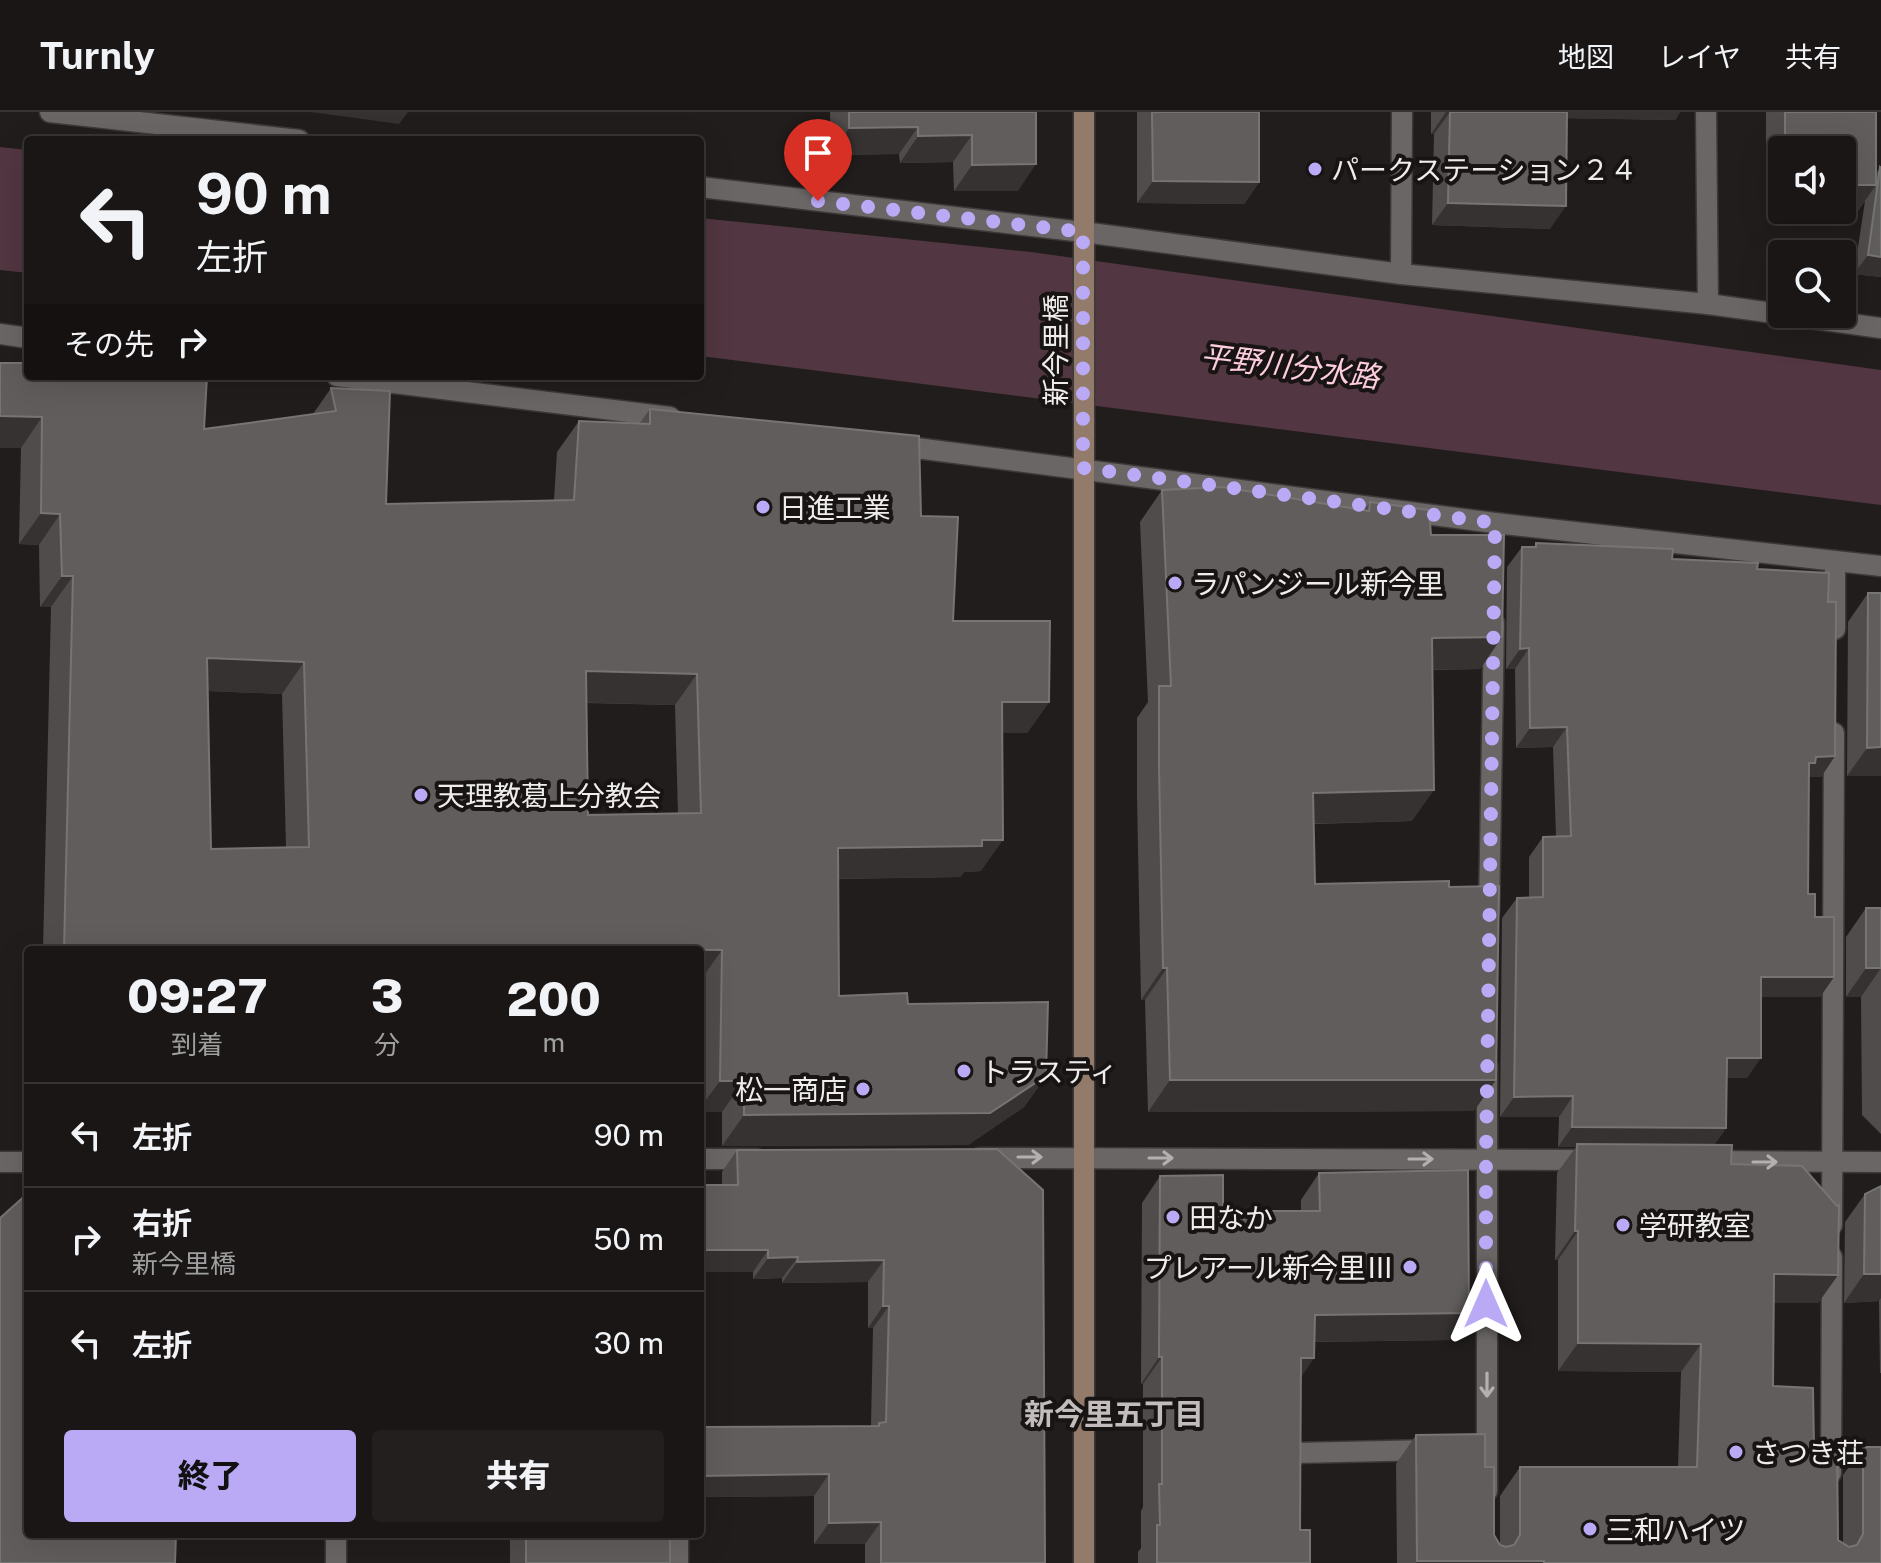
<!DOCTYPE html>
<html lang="ja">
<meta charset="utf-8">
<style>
body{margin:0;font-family:"Public Sans","Noto Sans JP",sans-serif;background:#221f1e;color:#f1f3f6;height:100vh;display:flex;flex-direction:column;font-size:30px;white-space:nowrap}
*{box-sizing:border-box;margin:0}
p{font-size:26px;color:#9f9fa0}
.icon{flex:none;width:44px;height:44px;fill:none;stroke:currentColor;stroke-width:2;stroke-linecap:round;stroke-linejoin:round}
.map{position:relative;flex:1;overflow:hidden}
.drawer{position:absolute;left:24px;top:834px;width:680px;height:592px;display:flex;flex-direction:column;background:#191615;border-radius:8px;box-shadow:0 8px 32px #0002,0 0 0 2px #373534}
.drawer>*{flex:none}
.guide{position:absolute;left:24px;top:24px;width:680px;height:244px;border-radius:8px;box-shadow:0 8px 32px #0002,0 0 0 2px #373534;background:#191615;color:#f1f3f6;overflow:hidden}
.buttons{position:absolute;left:1768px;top:24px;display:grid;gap:16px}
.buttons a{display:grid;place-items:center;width:88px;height:88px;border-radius:8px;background:#191615;box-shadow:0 8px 32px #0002,0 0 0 2px #373534;font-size:40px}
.pin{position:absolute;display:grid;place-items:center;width:68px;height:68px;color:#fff;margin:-82px -34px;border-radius:50% 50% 50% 0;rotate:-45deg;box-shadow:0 0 8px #0007}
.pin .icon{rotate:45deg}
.me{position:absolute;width:88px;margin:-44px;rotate:0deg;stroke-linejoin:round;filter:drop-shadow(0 0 6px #0008)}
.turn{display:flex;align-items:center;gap:28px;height:168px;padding:0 40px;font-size:36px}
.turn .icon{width:104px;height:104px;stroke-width:2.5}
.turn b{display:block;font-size:56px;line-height:68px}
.then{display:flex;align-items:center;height:76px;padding:0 40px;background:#0003;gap:16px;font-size:30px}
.eta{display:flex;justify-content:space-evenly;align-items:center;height:136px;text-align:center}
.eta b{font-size:48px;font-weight:800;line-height:56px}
.button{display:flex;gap:16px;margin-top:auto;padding:16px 40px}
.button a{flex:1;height:92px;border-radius:8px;background:#baaaf6;color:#111;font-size:32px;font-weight:800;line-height:92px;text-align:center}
.button a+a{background:#221f1e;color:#f1f3f6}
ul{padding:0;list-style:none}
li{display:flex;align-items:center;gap:24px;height:104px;padding:0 40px;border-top:2px solid #373534}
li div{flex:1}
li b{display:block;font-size:30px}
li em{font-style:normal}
header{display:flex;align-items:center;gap:48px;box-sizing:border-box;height:112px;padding:0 40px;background:#191615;border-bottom:2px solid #373534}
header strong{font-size:38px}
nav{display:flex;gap:44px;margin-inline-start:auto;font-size:28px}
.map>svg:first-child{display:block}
</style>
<header>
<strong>Turnly</strong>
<nav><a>地図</a><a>レイヤ</a><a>共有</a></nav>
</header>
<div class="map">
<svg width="1881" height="1451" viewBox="0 0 1881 1451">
<rect width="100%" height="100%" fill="#211d1c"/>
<g fill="#523641">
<polygon points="0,35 28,38 28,161 0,158"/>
<polygon points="700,106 1031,140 1881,258 1881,393 700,244"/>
</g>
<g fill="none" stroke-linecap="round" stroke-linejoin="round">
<defs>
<g id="street">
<polyline points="50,0 299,28"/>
<polyline points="1706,0 1708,192"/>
<polyline points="700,75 1083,120 1401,162 1708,192 1881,216"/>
<polyline points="1401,162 1402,0"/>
<polyline points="0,222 28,226"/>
<polyline points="337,264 670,305"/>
<polyline points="893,333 1495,411 1881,454"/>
<polyline points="1835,517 1835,449"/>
<polyline points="1489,799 1494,511"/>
<polyline points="980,1046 1592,1048"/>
<polyline points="700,1047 756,1047"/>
<polyline points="1704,1049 1881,1050"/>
<polyline points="0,1050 28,1050"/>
<polyline points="1832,1113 1834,621"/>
<polyline points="1295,1341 1431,1338"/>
<polyline points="1831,1361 1832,1145"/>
<polyline points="1487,1379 1487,955"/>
<polyline points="678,1422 678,1451"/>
<polyline points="336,1451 336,1422"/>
</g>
<polyline id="secondary" points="1084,1451 1084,0"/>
</defs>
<use href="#street" stroke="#3c3a39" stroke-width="23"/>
<use href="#secondary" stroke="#3c3a39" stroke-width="23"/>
<use href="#street" stroke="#6a6665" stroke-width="20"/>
<use href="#secondary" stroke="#937b6c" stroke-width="20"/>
</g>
<g fill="#504c4c" fill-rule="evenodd">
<polygon points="830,0 1036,0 1018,79 954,79 953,50 900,51 899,42 831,43"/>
<polygon points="1137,0 1259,0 1259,70 1244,92 1137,91"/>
<polygon points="1431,0 1680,0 1675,8 1567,6 1550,117 1432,113 1434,22 1431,22"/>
<path d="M1766,0h110v61l5,-5v109l-27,-3 11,-73 -8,11h-91zM1782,38h60l-60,60z"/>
<path d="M0,251l204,66 109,-15 18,-26 55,116 168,-4 3,-48 22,-31 60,3 11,-15 271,107 32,105 96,81 -22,31h-25l-21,138 -17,1 -4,5 -122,2 1,117 69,8 138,72 -22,31 -56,38 -246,1v-34h-22v-162h-657l8,-343h-11l-1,-62 -20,-1 2,-96zM208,579l74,3 4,153 -75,2zM586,591l89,2 3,109 -90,1z"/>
<polygon points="1162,378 1364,398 1370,390 1431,423 1502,525 1480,557 1433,558 1412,709 1314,712 1315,772 1474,999 1148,1000 1145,888 1141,888 1137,686 1137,606 1148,590 1140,410"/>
<polygon points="1536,431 1757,457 1828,490 1835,644 1821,665 1809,665 1808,782 1834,865 1820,885 1761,885 1747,966 1727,966 1726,1016 1714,1033 1838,1163 1818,1191 1773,1191 1773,1274 1814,1335 1838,1428 1843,1431 1843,1363 1863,1335 1881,1451 1397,1451 1396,1352 1416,1323 1485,1355 1494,1423 1500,1433 1500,1384 1520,1355 1678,1355 1681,1260 1558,1259 1558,1148 1555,1148 1557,1061 1576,1035 1558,1035 1559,1005 1500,1005 1502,806 1517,786 1529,785 1529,745 1543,725 1556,724 1553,635 1516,636 1515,557 1506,557 1507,455 1522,435 1534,435"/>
<polygon points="1868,481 1881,664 1847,664 1848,510"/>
<polygon points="1866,796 1881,796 1881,1022 1862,1003 1861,885 1846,885 1846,825"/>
<polygon points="997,1037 1045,1451 865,1451 865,1432 814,1432 814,1384 700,1385 700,1315 871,1314 873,1216 868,1216 868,1170 782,1171 782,1166 753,1167 753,1160 722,1073 722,1060 737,1038"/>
<polygon points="1319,1061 1450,1228 1315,1230 1301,1266 1300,1418 1310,1451 1138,1451 1138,1440 1141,1436 1141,1399 1143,1395 1143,1272 1141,1272 1142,1091 1160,1064 1223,1099 1301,1099 1301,1088"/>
<polygon points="1881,1074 1881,1261 1880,1261 1879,1189 1844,1191 1845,1110 1865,1082"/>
<rect x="510" y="1422" width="160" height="29"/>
</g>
<g fill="#363232">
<polygon points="311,0 408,0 399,12"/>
<polygon points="1446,0 1450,0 1434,22 1431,22"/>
<polygon points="1556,0 1680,0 1675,8 1552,6"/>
<polygon points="918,15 899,42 831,43 849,16"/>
<polygon points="972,23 953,50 900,51 918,24"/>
<polygon points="1036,52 1018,79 954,79 972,53"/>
<polygon points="1153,69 1259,70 1244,92 1137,91"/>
<polygon points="1842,73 1876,73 1857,100 1766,100 1782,77 1782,98 1842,98"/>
<polygon points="1448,91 1566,94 1550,117 1432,113"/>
<polygon points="1868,143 1881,145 1881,165 1854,162"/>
<polygon points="0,304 42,305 21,336 0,336"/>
<polygon points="41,401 60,402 39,433 19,432"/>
<polygon points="62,464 73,464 51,495 40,495"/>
<polygon points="1502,525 1480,557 1410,558 1432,526"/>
<polygon points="1529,536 1515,557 1506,557 1520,537"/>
<polygon points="207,546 304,550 282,582 185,578"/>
<polygon points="586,559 697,562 675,593 564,590"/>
<polygon points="1002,590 1049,590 1027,621 980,621"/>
<polygon points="1567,615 1553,635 1516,636 1530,616"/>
<polygon points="1881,635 1881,664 1847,664 1867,636"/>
<polygon points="1835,644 1821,665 1806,665 1809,651 1816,645"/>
<polygon points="1434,678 1412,709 1291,712 1313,681"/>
<polygon points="982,728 1003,728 981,759 964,760 960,765 816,767 838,736"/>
<polygon points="553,836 722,838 700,869 700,838 551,838"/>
<polygon points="1163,856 1167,856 1145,888 1141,888"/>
<polygon points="1866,856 1881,856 1861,885 1846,885"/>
<polygon points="1761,865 1834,865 1820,885 1747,885"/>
<polygon points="1727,946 1761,946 1747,966 1713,966"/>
<polygon points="1046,964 1024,995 968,1033 722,1034 744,1003"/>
<polygon points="1170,968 1496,968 1474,999 1148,1000"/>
<polygon points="720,969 744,969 722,1000 700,1000 700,996"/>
<polygon points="1573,984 1559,1005 1500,1005 1514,985"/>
<polygon points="1572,1015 1726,1016 1712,1036 1577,1032 1576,1035 1558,1035"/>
<polygon points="1575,1119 1578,1119 1558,1148 1555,1148"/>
<polygon points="700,1138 768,1138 753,1160 700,1160"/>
<polygon points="798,1145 782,1166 753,1167 768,1146"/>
<polygon points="884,1148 868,1170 782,1171 797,1150"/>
<polygon points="1774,1162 1838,1163 1818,1191 1754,1191"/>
<polygon points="1864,1162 1881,1162 1881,1186 1879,1189 1844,1191"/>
<polygon points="883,1194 889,1194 873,1216 868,1216"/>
<polygon points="1469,1201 1450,1228 1296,1230 1315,1203"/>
<polygon points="1578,1231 1701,1232 1681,1260 1558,1259"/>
<polygon points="1159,1245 1162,1245 1143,1272 1141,1272"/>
<polygon points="1301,1246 1314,1246 1296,1273"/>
<polygon points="829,1362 814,1384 700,1385 700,1364"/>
<polygon points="881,1410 865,1432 814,1432 829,1411"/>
<polygon points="1417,1449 1544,1449 1542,1451 1416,1451"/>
</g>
<g fill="#615d5d" stroke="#777474" stroke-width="2" fill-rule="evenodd">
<polygon points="849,0 1036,0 1036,52 972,53 972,23 918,24 918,15 849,16"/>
<polygon points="1152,0 1259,0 1259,70 1153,69"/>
<polygon points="1450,0 1567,0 1566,94 1448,91"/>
<polygon points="1785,0 1876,0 1876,73 1842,73 1842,38 1785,38"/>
<polygon points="1880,55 1881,56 1881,145 1868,143"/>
<path d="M0,251h28v13h179l-3,53 132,-18 -5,-23 59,3 -4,113 188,-4 5,-79 71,3v-15l269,27 2,80 37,1 -5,104h97l-1,81h-47l1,138h-21v6l-144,2 1,148 68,-3 1,11 140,-2 -2,74 -56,37 -246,2v-34h-24l2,-131 -169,-2v2h-489l9,-374h-11l-2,-62 -19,-1 1,-96 -42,-1zM207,546l97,4 5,185 -98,2zM586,559l111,3 4,139 -113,2z"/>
<polygon points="1222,375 1369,399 1370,390 1429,398 1431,423 1504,423 1502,525 1432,526 1434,678 1313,681 1315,772 1449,769 1449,775 1499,774 1496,968 1170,968 1167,856 1163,856 1159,655 1159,574 1171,574 1162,378"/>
<polygon points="1536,431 1673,437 1672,447 1758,451 1757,457 1829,461 1828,490 1836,490 1835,644 1816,645 1815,651 1809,651 1808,782 1815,782 1815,805 1834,805 1834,865 1761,865 1761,946 1727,946 1726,1016 1572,1015 1573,984 1514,985 1517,786 1543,785 1543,725 1571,724 1567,615 1530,616 1529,536 1520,537 1522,435 1536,435"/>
<polygon points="1868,481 1881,481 1881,635 1867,636"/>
<rect x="1866" y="796" width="15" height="60"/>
<polygon points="1577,1032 1732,1033 1731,1052 1802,1054 1837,1094 1839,1093 1838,1163 1774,1162 1773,1274 1813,1276 1814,1335 1837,1335 1838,1428 1849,1435 1857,1433 1863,1422 1863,1335 1881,1335 1881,1451 1544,1451 1544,1449 1417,1449 1416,1323 1485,1322 1485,1355 1494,1355 1494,1423 1500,1433 1506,1435 1514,1433 1520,1423 1520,1355 1697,1355 1701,1232 1578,1231 1578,1119 1575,1119"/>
<polygon points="997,1037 1043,1078 1045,1451 881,1451 881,1410 829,1411 829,1362 700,1364 700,1315 879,1314 879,1311 886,1310 889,1194 883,1194 884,1148 797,1150 798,1145 768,1146 768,1138 700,1138 700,1073 738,1073 737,1038"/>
<polygon points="1468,1058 1469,1201 1315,1203 1314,1246 1301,1246 1300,1418 1310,1418 1310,1451 1157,1451 1157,1413 1160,1413 1159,1372 1162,1372 1162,1245 1159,1245 1160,1064 1223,1063 1223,1099 1320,1099 1319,1061"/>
<polygon points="1881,1074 1881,1162 1864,1162 1865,1082"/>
<polygon points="28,1081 28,1422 176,1422 175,1451 0,1451 0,1106"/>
<rect x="526" y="1422" width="144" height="29"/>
</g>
<defs><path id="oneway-shaft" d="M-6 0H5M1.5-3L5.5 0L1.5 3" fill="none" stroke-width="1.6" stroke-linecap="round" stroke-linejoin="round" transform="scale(2)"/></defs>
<g stroke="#b3b0af">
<use href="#oneway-shaft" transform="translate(1030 1045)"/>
<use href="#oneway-shaft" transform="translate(1161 1046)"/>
<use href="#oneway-shaft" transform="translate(1421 1047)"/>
<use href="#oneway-shaft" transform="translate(1765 1050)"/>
<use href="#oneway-shaft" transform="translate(1487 1273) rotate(90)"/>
</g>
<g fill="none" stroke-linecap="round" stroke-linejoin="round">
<polyline stroke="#baaaf6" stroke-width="14" stroke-dasharray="0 25.2" points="818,89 1083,120 1083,356 1495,411 1486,1047 1486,1192"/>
</g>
<g fill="#baaaf6" stroke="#171413" stroke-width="3">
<circle cx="1315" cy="57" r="8"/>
<circle cx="763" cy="395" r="8"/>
<circle cx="1175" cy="471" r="8"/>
<circle cx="421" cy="683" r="8"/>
<circle cx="964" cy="959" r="8"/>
<circle cx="863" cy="977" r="8"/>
<circle cx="1173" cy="1105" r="8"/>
<circle cx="1623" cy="1113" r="8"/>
<circle cx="1410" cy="1155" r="8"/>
<circle cx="1736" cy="1340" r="8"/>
<circle cx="1590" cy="1417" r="8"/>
</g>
<g text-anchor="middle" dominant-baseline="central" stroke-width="8" stroke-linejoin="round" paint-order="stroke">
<g font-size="28" fill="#efecec" stroke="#171413" text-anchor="start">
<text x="1331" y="57">パークステーション２４</text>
<text x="779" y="395">日進工業</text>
<text x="1191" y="471">ラパンジール新今里</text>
<text x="437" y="683">天理教葛上分教会</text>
<text x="980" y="959">トラスティ</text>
<text x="847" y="977" text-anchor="end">松一商店</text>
<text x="1189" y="1105">田なか</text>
<text x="1639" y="1113">学研教室</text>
<text x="1394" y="1155" text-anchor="end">プレアール新今里Ⅲ</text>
<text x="1752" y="1340">さつき荘</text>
<text x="1606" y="1417">三和ハイツ</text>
</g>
<g font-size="28" fill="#efecec" stroke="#171413">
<text transform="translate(1055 238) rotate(-90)">新今里橋</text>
</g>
<g font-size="30" font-style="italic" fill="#fdcddf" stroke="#171413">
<text transform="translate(1290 254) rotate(7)">平野川分水路</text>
</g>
<g font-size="30" font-weight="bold" fill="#c2bdbc" stroke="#171413">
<text x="1114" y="1302">新今里五丁目</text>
</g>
</g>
</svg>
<div class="buttons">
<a><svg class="icon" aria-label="sound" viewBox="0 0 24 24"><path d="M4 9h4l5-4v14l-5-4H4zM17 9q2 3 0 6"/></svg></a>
<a><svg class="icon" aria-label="search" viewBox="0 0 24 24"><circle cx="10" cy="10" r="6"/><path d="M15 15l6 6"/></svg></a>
</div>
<div class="pin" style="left:818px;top:89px;background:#d93025"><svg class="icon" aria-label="arrive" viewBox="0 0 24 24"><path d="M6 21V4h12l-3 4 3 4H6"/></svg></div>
<svg class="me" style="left:1486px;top:1192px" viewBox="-20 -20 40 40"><path d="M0-17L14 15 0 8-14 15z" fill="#baaaf6" stroke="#fff" stroke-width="4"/></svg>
<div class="guide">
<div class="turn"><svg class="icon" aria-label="left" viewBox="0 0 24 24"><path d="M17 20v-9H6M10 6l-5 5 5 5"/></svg><div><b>90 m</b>左折</div></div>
<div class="then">その先<svg class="icon" aria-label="right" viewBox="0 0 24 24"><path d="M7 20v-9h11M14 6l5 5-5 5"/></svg></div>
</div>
<section class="drawer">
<div class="eta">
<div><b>09:27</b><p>到着</p></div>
<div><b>3</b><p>分</p></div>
<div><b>200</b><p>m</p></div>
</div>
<ul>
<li><svg class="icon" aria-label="left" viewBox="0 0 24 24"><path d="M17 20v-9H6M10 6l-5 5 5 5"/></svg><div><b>左折</b></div><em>90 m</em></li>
<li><svg class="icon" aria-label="right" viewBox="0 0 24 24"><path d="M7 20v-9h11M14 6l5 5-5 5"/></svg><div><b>右折</b><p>新今里橋</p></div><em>50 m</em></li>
<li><svg class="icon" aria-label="left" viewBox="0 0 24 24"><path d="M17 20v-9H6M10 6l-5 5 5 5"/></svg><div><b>左折</b></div><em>30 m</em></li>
</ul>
<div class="button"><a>終了</a><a>共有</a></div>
</section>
</div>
